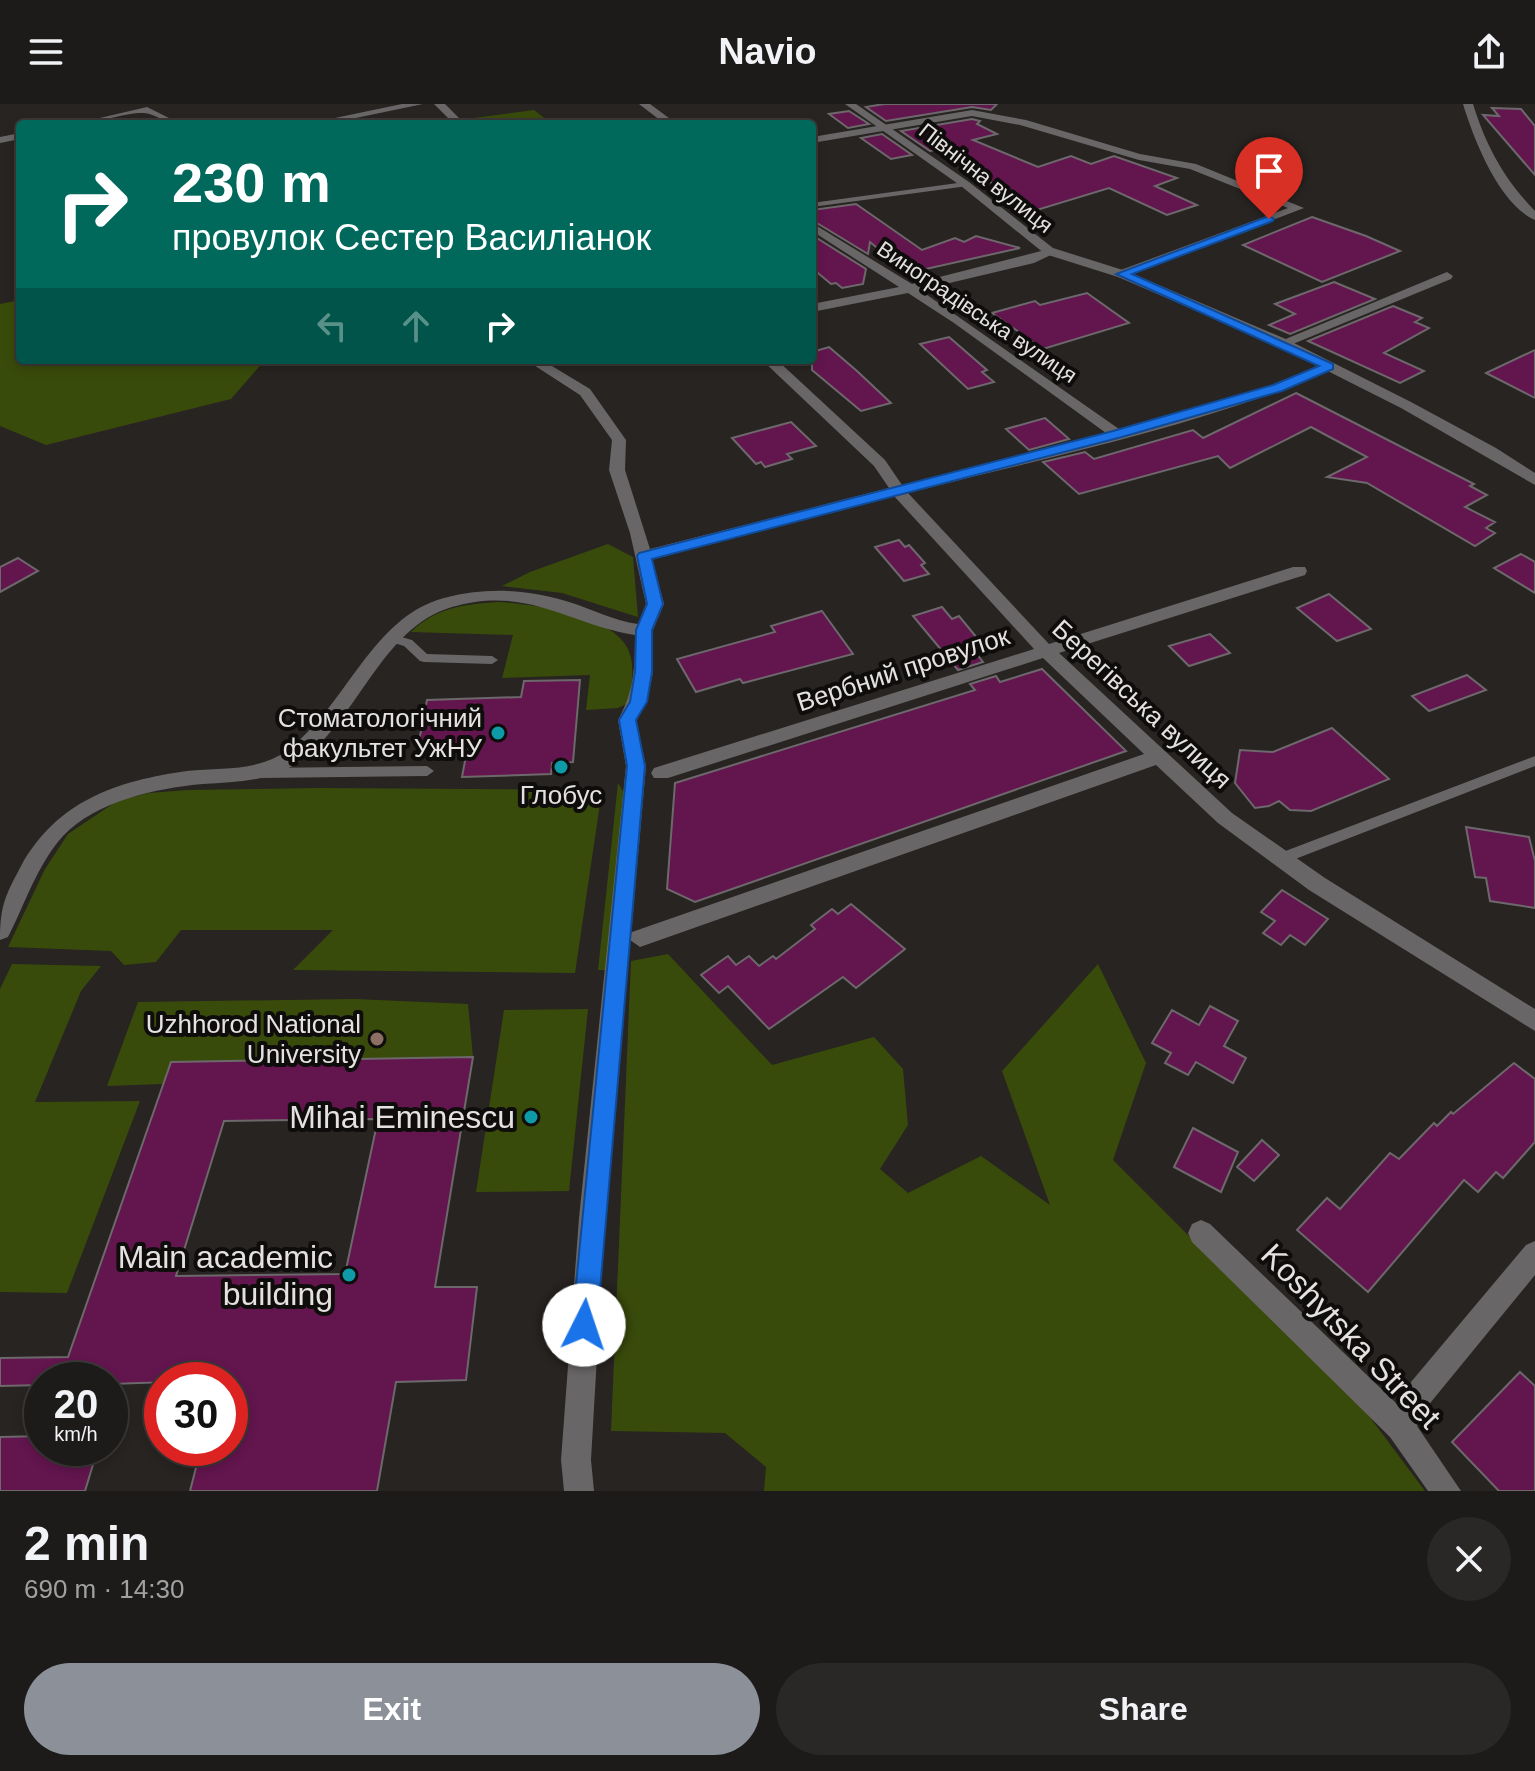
<!DOCTYPE html>
<meta charset="utf-8">
<style>
body{margin:0;font-family:Helvetica,sans-serif;background:#2a2826;color:#f1f3f6;height:100vh;display:flex;flex-direction:column;font-size:30px;white-space:nowrap}
*{box-sizing:border-box;margin:0}
p{font-size:26px;color:#a0a1a2}
.icon{flex:none;width:44px;height:44px;fill:none;stroke:currentColor;stroke-width:2;stroke-linecap:round;stroke-linejoin:round}
.map{position:relative;height:1387px;overflow:hidden}
.side{display:flex;flex-direction:column;background:#1d1b19;flex:1}
.side>*{flex:none}
.banner{position:absolute;left:16px;top:16px;width:800px;height:244px;border-radius:8px;box-shadow:0 4px 12px #0003,0 0 0 2px #3b3938;background:#00695c;color:#fff;overflow:hidden}
.speed{position:absolute;left:24px;top:1258px;display:flex;gap:16px;font-size:40px;font-weight:700;text-align:center}
.speed>*{display:grid;place-content:center;width:104px;height:104px;border-radius:50%;background:#1d1b19;box-shadow:0 4px 12px #0003,0 0 0 2px #3b3938;line-height:1}
.speed small{font-size:20px;font-weight:400}
.speed .limit{border:12px solid #d22;background:#fff;color:#111}
.pin{position:absolute;display:grid;place-items:center;width:68px;height:68px;color:#fff;margin:-82px -34px;border-radius:50% 50% 50% 0;rotate:-45deg;box-shadow:0 0 8px #0007}
.pin .icon{rotate:45deg}
.me{position:absolute;width:88px;margin:-44px;rotate:4deg;stroke-linejoin:round;filter:drop-shadow(0 0 6px #0008)}
.turn{display:flex;align-items:center;gap:28px;height:168px;padding:0 24px;font-size:36px}
.turn .icon{width:104px;height:104px;stroke-width:2.5}
.turn b{display:block;font-size:56px;line-height:68px}
.lanes{display:flex;align-items:center;height:76px;padding:0 24px;background:#0003;justify-content:center;gap:40px;direction:ltr}
.lanes .off{opacity:.35}
.round{display:grid;place-items:center;flex:none;width:84px;height:84px;border-radius:42px;background:#2a2826}
.headline{display:flex;align-items:center;justify-content:space-between;height:136px;padding:0 24px}
h1{font-size:48px;font-weight:700;line-height:60px}
.button{display:flex;gap:16px;margin-top:auto;padding:16px 24px}
.button a{flex:1;height:92px;border-radius:48px;background:#8c9099;color:#fff;font-size:32px;font-weight:700;line-height:92px;text-align:center}
.button a+a{background:#2a2826;color:#f1f3f6}
header{display:flex;justify-content:space-between;align-items:center;height:104px;padding:0 24px;background:#1d1b19;font-size:36px;font-weight:700}
.map>svg:first-child{display:block}
</style>
<header><svg class="icon" aria-label="menu" viewBox="0 0 24 24"><path d="M4 6h16M4 12h16M4 18h16"/></svg>Navio<svg class="icon" aria-label="share" viewBox="0 0 24 24"><path d="M12 15V3M7 8l5-5 5 5M5 13v7h14v-7"/></svg></header>
<div class="map">
<svg width="1535" height="1387" viewBox="0 0 1535 1387">
<rect width="100%" height="100%" fill="#272421"/>
<g fill="#394b0b">
<polygon points="534,6 552,20 471,20 466,15"/>
<polygon points="20,196 20,256 265,256 231,295 46,341 0,322 0,200"/>
<polygon points="608,440 633,453 638,513 562,489 502,482 530,468"/>
<path d="M498,498c34,2 126,13 133,56 3,13 0,30 -1,44l-12,6 -32,2 4,-35 -88,3 11,-43 -102,-3c24,-24 54,-28 87,-30z"/>
<polygon points="618,679 625,691 607,866 598,866"/>
<polygon points="320,684 602,686 575,869 293,866 333,826 181,826 156,858 124,861 111,847 8,843 45,765 68,730 117,697 149,689 188,686"/>
<polygon points="668,850 772,961 874,933 903,965 908,1021 880,1065 908,1089 981,1052 1050,1101 1002,967 1098,860 1146,959 1113,1056 1369,1312 1425,1387 764,1387 766,1363 725,1329 611,1327 631,857"/>
<polygon points="12,860 101,862 81,887 35,998 140,997 67,1189 0,1188 0,885"/>
<polygon points="355,895 468,900 473,953 171,958 163,980 107,982 138,898"/>
<polygon points="588,905 569,1087 476,1088 504,906"/>
</g>
<g fill="#63154e" stroke="#6d686b" stroke-width="2" fill-rule="evenodd">
<polygon points="884,0 997,0 991,6 972,3 886,17 866,3"/>
<polygon points="1492,4 1521,5 1535,22 1535,71 1483,11 1499,12"/>
<polygon points="849,7 869,20 848,24 829,10"/>
<polygon points="972,15 980,17 977,20 997,30 973,36 1038,63 1071,52 1091,60 1114,52 1177,74 1155,82 1197,101 1167,111 1109,84 1037,106 936,46 930,47 901,27"/>
<polygon points="882,30 912,51 891,55 861,34"/>
<polygon points="856,100 922,146 955,134 964,138 976,132 1020,144 908,169 870,138 868,150 812,116 812,106"/>
<polygon points="1312,113 1366,132 1400,147 1322,178 1243,141"/>
<polygon points="812,131 866,165 863,180 842,184 836,179 831,180 812,164"/>
<polygon points="1334,178 1375,195 1290,230 1269,221 1295,210 1275,200"/>
<polygon points="1087,189 1129,219 1043,245 992,209 1035,197 1040,201"/>
<polygon points="1393,202 1422,214 1415,218 1429,224 1384,249 1424,267 1400,279 1308,237"/>
<polygon points="949,233 987,266 982,268 994,278 968,285 920,240"/>
<polygon points="829,243 857,267 891,299 861,307 812,266 812,248"/>
<polygon points="1535,246 1535,294 1486,269"/>
<polygon points="1296,289 1474,380 1470,382 1487,391 1465,403 1495,418 1486,424 1495,429 1475,442 1367,379 1327,373 1367,353 1311,323 1230,364 1218,352 1079,390 1043,358 1085,348 1094,355 1193,326 1203,334"/>
<polygon points="1045,314 1069,335 1029,346 1006,325"/>
<polygon points="791,318 816,342 787,350 792,355 765,363 761,358 756,360 732,334"/>
<polygon points="899,436 905,443 909,441 925,459 921,461 929,470 904,477 875,443"/>
<polygon points="1521,450 1535,458 1535,489 1494,464"/>
<polygon points="18,454 38,467 0,488 0,463"/>
<polygon points="1329,490 1371,525 1337,537 1297,504"/>
<polygon points="942,503 952,515 959,512 982,540 971,543 983,558 958,566 913,512"/>
<polygon points="822,507 853,550 743,579 740,575 696,588 677,555 775,528 771,522"/>
<polygon points="1210,530 1230,549 1189,562 1169,542"/>
<polygon points="1042,565 1126,647 695,798 667,785 675,679 975,586 970,580 996,572 1000,578"/>
<polygon points="1467,571 1486,586 1429,607 1412,592"/>
<polygon points="580,576 573,658 552,659 551,670 462,673 468,641 418,642 427,596 521,593 524,577"/>
<polygon points="1332,624 1389,675 1311,707 1290,706 1279,697 1269,702 1255,704 1235,679 1240,646 1273,648"/>
<polygon points="1466,723 1529,733 1535,757 1535,804 1490,797 1486,774 1475,773"/>
<polygon points="1282,786 1328,815 1305,841 1290,831 1281,841 1263,829 1275,817 1261,808"/>
<polygon points="851,800 905,845 856,884 843,873 769,925 728,882 719,889 701,871 728,852 736,861 749,852 759,862 773,852 776,855 815,825 811,821 832,805 838,810"/>
<polygon points="1210,902 1238,917 1224,942 1246,954 1233,979 1196,958 1188,971 1165,959 1171,949 1152,939 1172,906 1199,921"/>
<path d="M473,953l-38,230h42l-11,93 -70,2 -19,109h-187l11,-43h29v-68l-120,4v-4h-68v5l-42,1v-28l68,-1 103,-295zM378,1015l-33,155 -169,2 48,-155z"/>
<polygon points="1514,959 1535,975 1535,1038 1503,1074 1496,1068 1478,1088 1464,1076 1368,1188 1297,1126 1327,1094 1340,1105 1390,1049 1399,1055 1434,1019 1437,1022 1451,1008 1453,1010"/>
<polygon points="1193,1024 1238,1048 1221,1088 1174,1063"/>
<polygon points="1262,1036 1279,1051 1254,1077 1237,1063"/>
<polygon points="1520,1268 1535,1282 1535,1387 1499,1387 1452,1338"/>
<polygon points="42,1332 42,1344 98,1344 85,1387 0,1387 0,1333"/>
</g>
<g fill="none" stroke-linecap="round" stroke-linejoin="round">
<g fill="#696667" fill-rule="evenodd">
<polygon points="965,78 968,78 968,82 812,103 812,99"/>
<polygon points="391,530 412,536 427,550 492,552 498,556 492,560 424,558 420,557 404,542 387,537 385,534 387,531"/>
<polygon points="1535,652 1535,662 1285,759 1275,759 1273,755 1275,751"/>
<polygon points="427,662 434,667 427,672 261,674 254,669 261,664"/>
</g>
<g fill="#696667" fill-rule="evenodd">
<polygon points="402,0 423,0 327,20 306,20"/>
<polygon points="434,0 445,0 465,20 454,20"/>
<polygon points="639,0 650,0 677,20 665,20"/>
<path d="M1463,0h10c13,42 31,75 62,107v9c-36,-16 -61,-80 -72,-116z"/>
<path d="M147,3l34,17c-16,0 -24,-10 -37,-11 -19,-1 -47,11 -70,11z"/>
<polygon points="972,6 1026,16 1140,50 1196,60 1304,104 1122,174 1118,173 1118,167 1288,104 1190,65 1139,56 1020,21 972,12 812,39 812,33"/>
<polygon points="20,29 20,35 0,39 0,33"/>
<path d="M812,119l100,61 141,-36v6l-19,9 -114,27 199,139 154,-44 51,-22h10v6c-131,57 -287,88 -426,124l141,151 244,-77h12l2,4 -2,4 -246,78 173,160 93,65 210,131v22l-226,-141 -91,-67 -62,-58 -516,182 -10,-7 -25,278 -14,242 3,31h-30l-3,-31 18,-242 47,-452 -8,-46c16,-28 17,-53 17,-85 -67,-11 -108,-50 -183,-28 -72,21 -94,115 -155,156 -28,19 -62,19 -94,21 -46,4 -107,17 -140,52 -26,29 -38,68 -55,101l-8,3c0,-34 5,-44 21,-74 36,-65 95,-85 166,-95 34,-4 70,1 99,-20 60,-43 85,-134 158,-153 41,-11 84,-9 125,4 23,7 45,19 69,22l8,-20 -16,-71 -21,-63 3,-30 -32,-45 -54,-35h16l48,29 36,51 -1,30 25,79 239,-61 -15,-22 -112,-106h15l108,100 17,25 204,-52 -152,-110 -46,-30 -96,19v-8l87,-17 -87,-56zM894,392l140,153 -380,119 -3,5 3,5h14l375,-120 101,96 -512,178 -1,3 15,-169 -10,-46 11,-18 6,-30v-42l11,-26 -12,-45z"/>
<polygon points="1447,168 1453,172 1451,175 1288,242 1276,239"/>
<polygon points="1201,1116 1210,1120 1397,1300 1411,1278 1526,1141 1535,1137 1535,1171 1431,1298 1417,1322 1461,1387 1428,1387 1390,1333 1192,1138 1188,1129 1192,1120"/>
</g>
<polygon fill="#696667" fill-rule="evenodd" points="845,0 856,0 969,78 1053,144 1126,167 1288,236 1411,298 1496,344 1535,369 1535,381 1401,304 1278,242 1118,173 1045,150 961,82"/>
</g>
<polygon fill="#1a73e8" stroke="#114b97" stroke-width="2" points="1269,112 1274,115 1273,117 1132,170 1333,260 1333,265 1282,287 1122,333 652,455 663,500 652,526 652,568 647,598 636,616 645,662 597,1221 593,1230 584,1234 575,1230 572,1221 627,662 619,616 630,598 635,568 636,526 647,500 637,452 639,449 1113,327 1273,281 1319,262 1116,170"/>
<g fill="#0f9aa8" stroke="#0f0d0c" stroke-width="3">
<circle cx="498" cy="629" r="8"/>
<circle cx="561" cy="663" r="8"/>
<circle cx="531" cy="1013" r="8"/>
<circle cx="349" cy="1171" r="8"/>
</g>
<circle fill="#8d6e63" stroke="#0f0d0c" stroke-width="3" cx="377" cy="935" r="8"/>
<g text-anchor="middle" dominant-baseline="central" stroke-width="8" stroke-linejoin="round" paint-order="stroke">
<g font-size="22" fill="#e4e1e0" stroke="#0f0d0c">
<text transform="translate(986 74) rotate(38)">Північна вулиця</text>
<text transform="translate(977 208) rotate(34)">Виноградівська вулиця</text>
</g>
<g font-size="26" fill="#e4e1e0" stroke="#0f0d0c">
<text transform="translate(903 565) rotate(-18)">Вербний провулок</text>
<text transform="translate(1142 600) rotate(43)">Берегівська вулиця</text>
</g>
<g font-size="26" fill="#e4e1e0" stroke="#0f0d0c" text-anchor="end">
<text x="482" y="614">Стоматологічний<tspan x="482" dy="30">факультет УжНУ</tspan></text>
<text x="561" y="691" text-anchor="middle">Глобус</text>
<text x="361" y="920">Uzhhorod National<tspan x="361" dy="30">University</tspan></text>
</g>
<g font-size="32" fill="#e4e1e0" stroke="#0f0d0c" text-anchor="end">
<text x="515" y="1013">Mihai Eminescu</text>
<text x="333" y="1153">Main academic<tspan x="333" dy="37">building</tspan></text>
</g>
<g font-size="32" fill="#e4e1e0" stroke="#0f0d0c">
<text transform="translate(1351 1232) rotate(46)">Koshytska Street</text>
</g>
</g>
</svg>
<div class="speed"><div>20<small>km/h</small></div><div class="limit">30</div></div>
<div class="pin" style="left:1269px;top:115px;background:#d93025"><svg class="icon" aria-label="arrive" viewBox="0 0 24 24"><path d="M6 21V4h12l-3 4 3 4H6"/></svg></div>
<svg class="me" style="left:584px;top:1221px" viewBox="-20 -20 40 40"><circle r="19" fill="#fff"/><path d="M0-13L10 11 0 6-10 11z" fill="#1a73e8"/></svg>
<div class="banner">
<div class="turn"><svg class="icon" aria-label="right" viewBox="0 0 24 24"><path d="M7 20v-9h11M14 6l5 5-5 5"/></svg><div><b>230 m</b>провулок Сестер Василіанок</div></div>
<div class="lanes"><svg class="icon off" aria-label="left" viewBox="0 0 24 24"><path d="M17 20v-9H6M10 6l-5 5 5 5"/></svg><svg class="icon off" aria-label="ahead" viewBox="0 0 24 24"><path d="M12 20V5M6 11l6-6 6 6"/></svg><svg class="icon" aria-label="right" viewBox="0 0 24 24"><path d="M7 20v-9h11M14 6l5 5-5 5"/></svg></div>
</div>
</div>
<section class="side">
<div class="headline"><div><h1>2 min</h1><p>690 m · 14:30</p></div><a class="round"><svg class="icon" aria-label="close" viewBox="0 0 24 24"><path d="M6 6l12 12M18 6L6 18"/></svg></a></div>
<div class="button"><a>Exit</a><a>Share</a></div>
</section>
